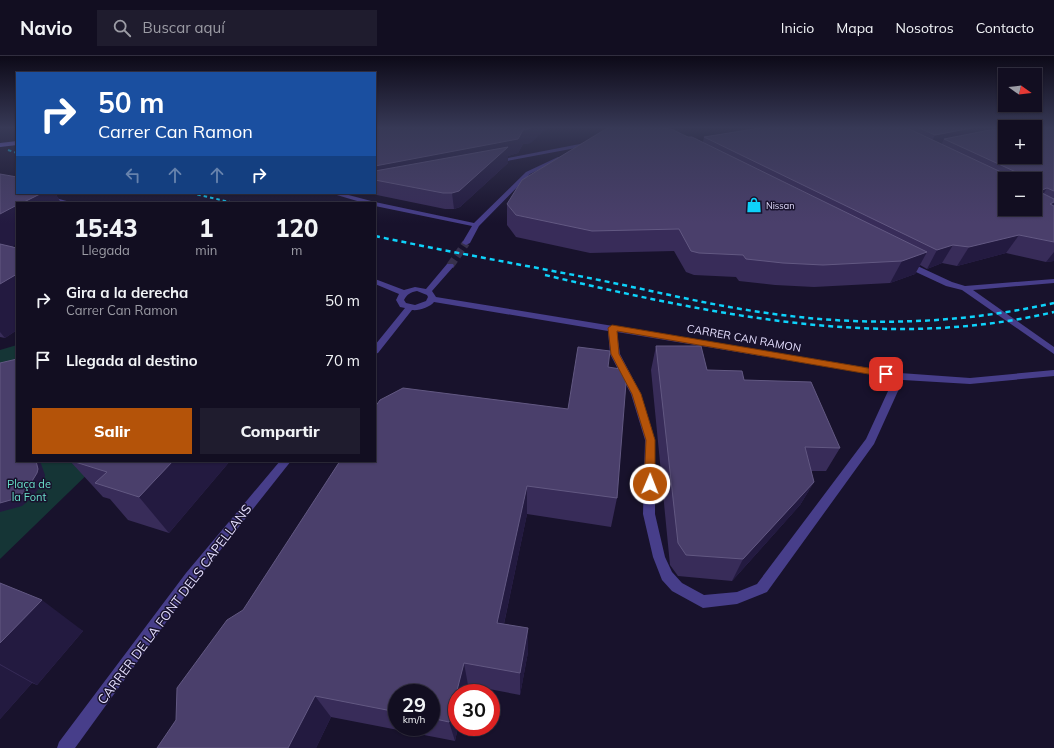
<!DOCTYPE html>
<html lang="es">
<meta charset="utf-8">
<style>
body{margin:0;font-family:Mulish,sans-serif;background:#1f1c2e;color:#f1f3f6;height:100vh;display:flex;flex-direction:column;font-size:15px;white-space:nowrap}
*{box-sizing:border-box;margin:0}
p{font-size:13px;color:#9c9ca5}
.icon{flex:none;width:22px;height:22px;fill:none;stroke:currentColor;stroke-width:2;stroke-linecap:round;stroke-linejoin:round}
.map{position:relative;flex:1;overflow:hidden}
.drawer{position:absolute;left:16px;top:146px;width:360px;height:260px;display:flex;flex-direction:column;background:#120e21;border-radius:0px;box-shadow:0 1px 3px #0004,0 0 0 1px #312e3f}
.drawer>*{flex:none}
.guide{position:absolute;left:16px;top:16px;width:360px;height:122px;border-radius:0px;box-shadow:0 1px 3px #0004,0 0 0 1px #312e3f;background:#1a4fa0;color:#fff;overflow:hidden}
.needle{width:26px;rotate:104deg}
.buttons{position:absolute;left:998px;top:12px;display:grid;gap:8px}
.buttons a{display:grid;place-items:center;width:44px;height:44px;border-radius:0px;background:#120e21;box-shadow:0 1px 3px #0004,0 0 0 1px #312e3f;font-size:20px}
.speed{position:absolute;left:388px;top:628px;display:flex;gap:8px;font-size:20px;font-weight:700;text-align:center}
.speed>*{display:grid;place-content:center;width:52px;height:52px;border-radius:50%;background:#120e21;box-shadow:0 1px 3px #0004,0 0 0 1px #312e3f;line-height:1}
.speed small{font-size:10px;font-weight:400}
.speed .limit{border:6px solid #d22;background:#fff;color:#111}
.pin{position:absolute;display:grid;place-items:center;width:34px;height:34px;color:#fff;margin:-17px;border-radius:8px;box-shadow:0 2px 6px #0006}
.me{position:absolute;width:44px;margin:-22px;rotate:1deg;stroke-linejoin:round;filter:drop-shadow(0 0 3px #0008)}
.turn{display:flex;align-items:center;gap:14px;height:84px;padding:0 16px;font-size:18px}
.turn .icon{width:52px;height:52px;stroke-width:2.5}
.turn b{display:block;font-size:28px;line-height:34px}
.lanes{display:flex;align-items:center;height:38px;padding:0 16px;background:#0003;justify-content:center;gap:20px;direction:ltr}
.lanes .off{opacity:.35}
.eta{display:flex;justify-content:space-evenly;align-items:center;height:68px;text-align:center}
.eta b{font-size:24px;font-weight:800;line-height:28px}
.action{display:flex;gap:8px;margin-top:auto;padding:8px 16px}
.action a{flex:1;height:46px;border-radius:0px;background:#b45309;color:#fff;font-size:16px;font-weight:800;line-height:46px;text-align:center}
.action a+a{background:#1f1c2e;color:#f1f3f6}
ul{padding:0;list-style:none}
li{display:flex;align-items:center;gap:12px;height:60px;padding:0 16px}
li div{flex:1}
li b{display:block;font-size:15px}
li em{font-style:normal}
header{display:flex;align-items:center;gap:24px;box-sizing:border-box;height:56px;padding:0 20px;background:#120e21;border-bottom:1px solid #312e3f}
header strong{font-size:19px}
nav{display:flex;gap:22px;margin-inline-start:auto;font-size:14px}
.search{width:280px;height:36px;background:#1f1c2e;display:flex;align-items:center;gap:10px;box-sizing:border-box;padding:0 14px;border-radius:0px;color:#9c9ca5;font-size:15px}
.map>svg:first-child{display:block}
</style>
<header>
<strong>Navio</strong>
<div class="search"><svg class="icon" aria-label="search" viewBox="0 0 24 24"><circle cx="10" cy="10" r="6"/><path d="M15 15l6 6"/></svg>Buscar aquí</div>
<nav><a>Inicio</a><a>Mapa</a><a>Nosotros</a><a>Contacto</a></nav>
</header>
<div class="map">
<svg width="1054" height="692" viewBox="0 0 1054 692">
<rect width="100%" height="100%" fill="#18122c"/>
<polygon fill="#153536" points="17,289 17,405 101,405 0,503 0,294"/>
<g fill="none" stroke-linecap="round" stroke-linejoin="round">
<polyline stroke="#37314c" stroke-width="8" stroke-dasharray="8 4" stroke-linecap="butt" points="450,210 466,187"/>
<g fill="#473e8a" fill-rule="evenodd">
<polygon points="590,86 593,88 592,89 496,107 493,105"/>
<polygon points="558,101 563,102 530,118 479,170 470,187 466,189 462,187 472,170 375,150 375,147 364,147 330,137 341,137 375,146 474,167 526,116"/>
<polygon points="26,137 37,137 74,147 63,147"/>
<polygon points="903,206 909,206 952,226 965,230 1054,223 1054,227 973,234 1054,291 1054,298 962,234 946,230 903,210"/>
<path d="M447,208h6l1,2 -22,25 4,6 464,76 70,5 84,-8v6l-84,8 -67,-4 -29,64 -107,148 -30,12 -34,4 -31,-17 -10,-11 -9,-23 -10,-43 2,-74 -14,-46 -21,-40 -2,-23 -174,-29c-4,5 -15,9 -22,8l-34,43 -3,1v-9l30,-37 -5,-1 -4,-7 3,-6 -24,-10v-5l29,11 11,-3 11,2zM417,235l10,4 1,2 -2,4 -11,4 -9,-2 -2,-3c3,-6 7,-8 13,-9zM617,276l277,46 -28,61 -109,145 -20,8 -33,3 -22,-12 -10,-11 -7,-15 -10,-43v-74l-14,-46 -21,-40z"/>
<polygon points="280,405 291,405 196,525 75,692 57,692 59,686 186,517"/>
</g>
<polygon fill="#8477fc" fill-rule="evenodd" points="17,85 17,89 0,91 0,87"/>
<g stroke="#0ed2fa" stroke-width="2" stroke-dasharray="3.5 3" stroke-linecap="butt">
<polyline points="8,94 17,97"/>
<polyline points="191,137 234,147"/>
</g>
<g stroke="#0ed2fa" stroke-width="2.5" stroke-dasharray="5 4" stroke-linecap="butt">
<path d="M375,180c74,16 149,29 224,44 45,9 90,20 136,28 109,19 210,19 319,-5"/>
<path d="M545,219c166,39 339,77 509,37"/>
</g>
</g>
<g fill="#382c59" fill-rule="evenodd">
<polygon points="375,71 531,87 523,88 518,97 508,100 508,107 460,151 454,153 445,153 372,138 372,137 375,137"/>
<path d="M636,71l52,10 15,5 1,-5 62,-10h288v134l-8,1 -40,-9 -49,13 -15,-3 -15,6 -7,-4 -5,9 -25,9 -76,4 -39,-2 -36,-4 -3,-4 -42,-2 -8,-3 -12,-21 -84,2 -74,-16 -9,-12v-21zM1005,123h30l-30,30z"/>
<polygon points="0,118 55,137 61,147 17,147 13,191 17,192 17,274 5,282 0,281"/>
<polygon points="656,290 707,314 744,324 840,392 826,415 811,415 814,426 800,449 732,525 678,520 670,509 651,314"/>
<path d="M608,311l9,131 -6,29 -84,-13 -23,110 24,4v24l-8,43 -52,-10 -2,8h-9v34h1l-3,14 -124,-24 -15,31h-159l411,-339zM397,637h34v34h-34z"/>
<polygon points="70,405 230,405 169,477 128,464 110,443 103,441"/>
<polygon points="0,527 83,575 37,629 32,627 0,663"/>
</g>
<g fill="#231a40">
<polygon points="532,71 548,71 531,87 523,88 518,97 508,100 508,107 460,151 454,153 452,137 375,124 375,110 523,74"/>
<polygon points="977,71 1011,71 944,83 939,93 927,95 935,79"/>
<polygon points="1047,132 1036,150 1042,134"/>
<polygon points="42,137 55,137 61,147 22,147"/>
<polygon points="1054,146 1054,150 1050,148"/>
<polygon points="17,149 17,188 0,198 0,158"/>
<polygon points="1019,179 1006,197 957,210 969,191"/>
<polygon points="953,189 942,207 927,213 937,194"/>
<polygon points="927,196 915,218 890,227 902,205"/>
<polygon points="1054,196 1054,205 1046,206"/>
<polygon points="17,218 17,274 5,282 0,276 0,228"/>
<polygon points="36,405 40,405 45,419 44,424 33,441 22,450 0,456 0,447"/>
<polygon points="173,405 230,405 169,477 139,441"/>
<polygon points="814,426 800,449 732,525 743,503"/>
<polygon points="527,430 527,458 499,591 497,567"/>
<polygon points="42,544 83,575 37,629 0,608 0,587"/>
<polygon points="528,572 528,596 520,639 520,617"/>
<polygon points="464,607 468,629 466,637 457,637 457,671 458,671 455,685 449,666"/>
<polygon points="0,609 32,627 0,663"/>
<polygon points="315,640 331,661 316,692 288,692"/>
</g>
<g fill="#4a3f6b" stroke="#625882">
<polygon points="375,71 532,71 531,72 523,74 518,83 375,110"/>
<polygon points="609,71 649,71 671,73 688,81 692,81 927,196 902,205 823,209 783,207 746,203 743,199 699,197 691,195 679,173 592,175 516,159 507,148 522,124"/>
<polygon points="766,71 905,71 1016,123 1005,123 1005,153 1035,153 1035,123 1017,123 1016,116 944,83 1005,71 1005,101 1035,101 1035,71 1007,71 1054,71 1054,135 1047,132 1042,134 1042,137 1054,143 1054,146 1050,148 1054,150 1054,186 1019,179 969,191 953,189 937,194 704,81"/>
<polygon points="917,71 977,71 935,79"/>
<polygon points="508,91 459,135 452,137 443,137 375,124 375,115"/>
<polygon points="0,118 17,121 17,137 42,137 22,147 17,147 17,149 0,158"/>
<polygon points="0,188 17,192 17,218 0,228"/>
<polygon points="656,290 701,290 707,314 742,315 744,324 811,326 840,392 805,391 814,426 743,503 686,499 678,487"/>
<polygon points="578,291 610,295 608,311 627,314 617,442 527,430 497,567 528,572 520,617 464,607 449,666 431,662 431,637 397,637 397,656 315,640 288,692 157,692 176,664 177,632 227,564 243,554 340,405 375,405 375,351 380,344 403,332 568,353"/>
<polygon points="17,303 17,405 36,405 38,413 37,417 26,435 14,443 0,447 0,307"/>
<polygon points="72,405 173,405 139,441 95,427 107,416"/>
<polygon points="0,527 42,544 0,587"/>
</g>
<linearGradient id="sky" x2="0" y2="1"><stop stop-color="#0d0a18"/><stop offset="0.43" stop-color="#373956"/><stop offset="1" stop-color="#373956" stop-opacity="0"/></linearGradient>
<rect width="1054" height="167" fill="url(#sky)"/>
<polygon fill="#b45309" stroke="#753606" points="612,269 886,315 890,318 886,321 617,275 619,298 641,338 655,384 655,428 650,432 644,428 646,384 632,338 611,298 608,272"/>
<defs>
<symbol id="shop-bare" viewBox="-9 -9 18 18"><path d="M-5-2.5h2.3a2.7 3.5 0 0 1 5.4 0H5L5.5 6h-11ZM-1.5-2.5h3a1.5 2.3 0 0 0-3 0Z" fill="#0ed2fa" stroke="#18122c" stroke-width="2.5" paint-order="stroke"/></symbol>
</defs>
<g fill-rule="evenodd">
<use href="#shop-bare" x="743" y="138" width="22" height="22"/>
</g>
<g text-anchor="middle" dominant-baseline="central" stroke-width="3" stroke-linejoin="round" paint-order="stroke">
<g font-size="9" fill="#e4defe" stroke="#18122c" text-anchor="start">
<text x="766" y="149">Nissan</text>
</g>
<g font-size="11" fill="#e4defe" stroke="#18122c">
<text transform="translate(744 282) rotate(10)">CARRER CAN RAMON</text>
</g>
<g font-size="11" fill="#69dfca" stroke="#18122c">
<text x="29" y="428">Plaça de<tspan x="29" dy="13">la Font</tspan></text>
</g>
<g font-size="13" fill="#e4defe" stroke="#18122c">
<text transform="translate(174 548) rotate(-53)">CARRER DE LA FONT DELS CAPELLANS</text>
</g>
</g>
</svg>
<div class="buttons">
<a><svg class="needle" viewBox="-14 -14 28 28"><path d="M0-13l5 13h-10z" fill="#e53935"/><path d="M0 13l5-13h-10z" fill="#9c9ca5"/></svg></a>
<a>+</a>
<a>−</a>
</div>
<div class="speed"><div>29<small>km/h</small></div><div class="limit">30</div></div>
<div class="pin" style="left:886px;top:318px;background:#d93025"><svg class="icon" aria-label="arrive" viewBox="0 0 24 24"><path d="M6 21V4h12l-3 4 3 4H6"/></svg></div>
<svg class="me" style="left:650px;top:428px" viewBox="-20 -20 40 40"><circle r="17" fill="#b45309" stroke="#fff" stroke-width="3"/><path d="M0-11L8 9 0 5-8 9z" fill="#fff"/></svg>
<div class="guide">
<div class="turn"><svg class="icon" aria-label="right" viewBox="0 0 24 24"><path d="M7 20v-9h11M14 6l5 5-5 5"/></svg><div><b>50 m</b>Carrer Can Ramon</div></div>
<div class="lanes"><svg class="icon off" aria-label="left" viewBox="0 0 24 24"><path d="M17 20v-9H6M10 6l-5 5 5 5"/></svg><svg class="icon off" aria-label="ahead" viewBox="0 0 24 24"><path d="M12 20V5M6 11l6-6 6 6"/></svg><svg class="icon off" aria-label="ahead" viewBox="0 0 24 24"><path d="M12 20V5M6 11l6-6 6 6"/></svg><svg class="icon" aria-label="right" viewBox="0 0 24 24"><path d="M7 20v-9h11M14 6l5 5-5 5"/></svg></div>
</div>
<section class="drawer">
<div class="eta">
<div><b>15:43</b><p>Llegada</p></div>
<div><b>1</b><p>min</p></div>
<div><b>120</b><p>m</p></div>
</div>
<ul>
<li><svg class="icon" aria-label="right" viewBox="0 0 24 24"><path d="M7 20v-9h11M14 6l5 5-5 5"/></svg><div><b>Gira a la derecha</b><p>Carrer Can Ramon</p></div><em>50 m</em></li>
<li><svg class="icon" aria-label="arrive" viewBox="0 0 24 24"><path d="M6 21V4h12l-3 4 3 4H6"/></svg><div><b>Llegada al destino</b></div><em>70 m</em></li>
</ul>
<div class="action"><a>Salir</a><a>Compartir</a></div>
</section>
</div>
